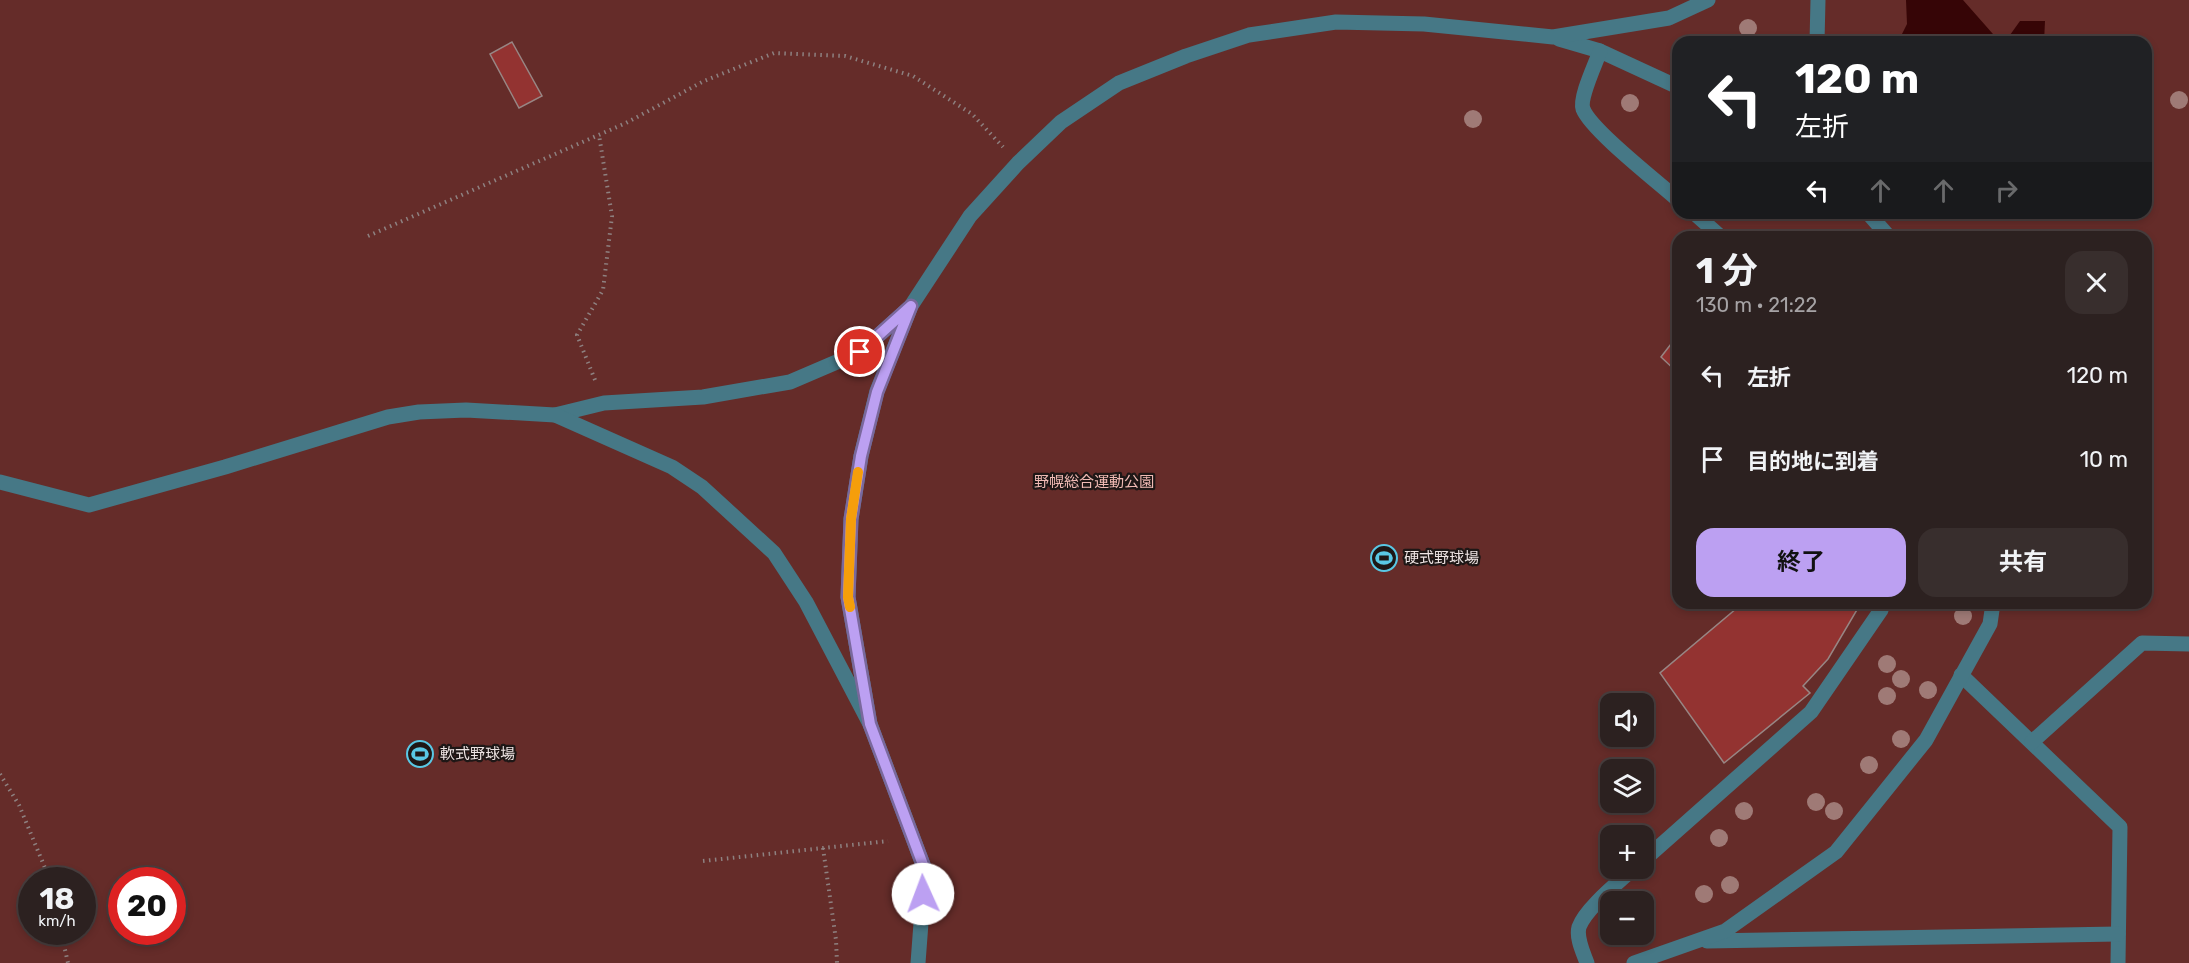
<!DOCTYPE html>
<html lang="ja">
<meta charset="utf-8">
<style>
body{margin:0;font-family:Rubik,"Noto Sans JP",sans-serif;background:#382e2d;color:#f1f3f6;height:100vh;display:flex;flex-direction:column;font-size:22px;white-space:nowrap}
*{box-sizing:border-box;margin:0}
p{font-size:20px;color:#a6a3a5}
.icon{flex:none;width:33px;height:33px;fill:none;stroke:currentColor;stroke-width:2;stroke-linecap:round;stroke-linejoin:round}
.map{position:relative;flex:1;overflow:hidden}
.drawer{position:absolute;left:1672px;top:231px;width:480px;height:378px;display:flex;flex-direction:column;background:#2c2120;border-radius:18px;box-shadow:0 3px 9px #0003,0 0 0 2px #483e3e}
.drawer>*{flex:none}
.top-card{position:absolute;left:1672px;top:36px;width:480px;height:183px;border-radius:18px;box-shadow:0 3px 9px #0003,0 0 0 2px #483e3e;background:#202124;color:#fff;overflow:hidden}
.controls{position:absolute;left:1600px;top:693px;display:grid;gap:12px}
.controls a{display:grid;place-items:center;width:54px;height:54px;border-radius:12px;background:#2c2120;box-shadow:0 3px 9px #0003,0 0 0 2px #483e3e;font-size:30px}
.speed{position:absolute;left:18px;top:867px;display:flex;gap:12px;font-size:30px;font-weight:700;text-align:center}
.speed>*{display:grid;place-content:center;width:78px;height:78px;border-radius:50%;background:#2c2120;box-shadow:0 3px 9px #0003,0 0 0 2px #483e3e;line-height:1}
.speed small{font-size:15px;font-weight:400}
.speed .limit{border:9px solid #d22;background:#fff;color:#111}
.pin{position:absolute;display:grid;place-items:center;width:51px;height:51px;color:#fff;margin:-26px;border:3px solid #fff;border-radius:50%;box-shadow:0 2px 6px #0007}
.me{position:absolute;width:66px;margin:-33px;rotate:358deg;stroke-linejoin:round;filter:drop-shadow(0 0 4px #0008)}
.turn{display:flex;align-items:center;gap:21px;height:126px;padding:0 24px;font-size:27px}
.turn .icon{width:78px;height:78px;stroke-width:2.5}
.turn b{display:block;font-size:42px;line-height:51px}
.lanes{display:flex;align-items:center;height:57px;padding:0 24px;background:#0003;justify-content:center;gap:30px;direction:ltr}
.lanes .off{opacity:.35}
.round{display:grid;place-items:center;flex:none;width:63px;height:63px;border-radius:18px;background:#382e2d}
.head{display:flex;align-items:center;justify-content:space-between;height:102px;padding:0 24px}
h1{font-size:36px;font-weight:700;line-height:45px}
.cta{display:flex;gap:12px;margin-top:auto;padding:12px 24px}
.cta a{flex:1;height:69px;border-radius:18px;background:#bca0f2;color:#111;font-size:24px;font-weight:700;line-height:69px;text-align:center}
.cta a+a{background:#382e2d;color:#f1f3f6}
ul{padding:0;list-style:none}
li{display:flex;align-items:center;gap:18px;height:84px;padding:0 24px}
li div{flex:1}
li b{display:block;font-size:22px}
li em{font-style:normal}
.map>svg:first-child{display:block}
</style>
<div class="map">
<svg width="2189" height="963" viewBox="0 0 2189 963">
<rect width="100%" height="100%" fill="#3b2c2b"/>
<path fill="#652c29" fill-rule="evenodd" d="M0,0h2189v963h-2189zM1678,42h468v171h-468zM1678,237h468v366h-468zM1611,704h33v32h-33zM1611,770h33v32h-33zM1611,836h33v32h-33zM32,880h50v52h-50zM122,880h50v52h-50zM1611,902h33v32h-33z"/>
<g fill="#360506">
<polygon points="1906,0 1963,0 2000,42 1898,42 1907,24"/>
<polygon points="2020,21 2045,21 2044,42 2005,42"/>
<polygon points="1981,213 2026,213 2009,221 1982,215"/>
</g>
<g fill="#933331" stroke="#988684" stroke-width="1.5">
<polygon points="512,42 542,96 519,108 490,54"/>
<polygon points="1678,335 1678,373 1661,357"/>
<polygon points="1743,603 1861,603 1828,659 1803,686 1810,693 1724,763 1660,673"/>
</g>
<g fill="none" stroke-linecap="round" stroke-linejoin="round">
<g stroke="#8e8180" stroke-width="4" stroke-dasharray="1.5 4.5" stroke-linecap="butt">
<polyline points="368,236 626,123 704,81 774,53 845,56 913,76 972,114 1003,147"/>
<polyline points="595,380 577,335 603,290 612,216 599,135"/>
<polyline points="0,774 19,805 50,880"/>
<polyline points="823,848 836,940 837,963"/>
<polyline points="703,861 888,841"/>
<polyline points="61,932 68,963"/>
</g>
<g stroke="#467886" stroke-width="15">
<polyline points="1559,39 1600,51 1678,87"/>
<polyline points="1817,42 1818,0"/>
<path d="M1600,51c-4,12 -21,47 -17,58 8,21 75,73 95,91"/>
<polyline points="1694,213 1721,237"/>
<polyline points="1868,213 1889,237"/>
<polyline points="555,415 604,403 703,397 790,382 860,352 909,308"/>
<polyline points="0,482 89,505 225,467 388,417 419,412 466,410 555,415 672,467 702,487 774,553 806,602 870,724 925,870 918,963"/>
<polyline points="1961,675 2120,827 2118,963"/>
<polyline points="870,724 848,597 851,519 861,456 877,391 911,306 970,216 1018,163 1061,122 1119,83 1186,56 1249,35 1336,22 1424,24 1553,37 1669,18 1708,0"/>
<polyline points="2032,742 2142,643 2189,644"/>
<polyline points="1644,860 1811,712 1881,610 1883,603"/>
<polyline points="1707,941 2118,934"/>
<path d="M1587,963c-4,-11 -11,-25 -8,-36 7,-19 40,-45 55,-59"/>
<polyline points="1634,963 1725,931 1836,852 1926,740 1990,624 1993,603"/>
</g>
</g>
<g fill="#9f7a76">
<circle cx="1748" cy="28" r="9"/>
<circle cx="2179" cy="100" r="9"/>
<circle cx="1630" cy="103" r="9"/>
<circle cx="1473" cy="119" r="9"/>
<circle cx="1963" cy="616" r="9"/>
<circle cx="1887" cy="664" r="9"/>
<circle cx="1901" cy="679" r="9"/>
<circle cx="1928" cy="690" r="9"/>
<circle cx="1887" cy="696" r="9"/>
<circle cx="1901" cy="739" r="9"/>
<circle cx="1869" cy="765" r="9"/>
<circle cx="1816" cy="802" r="9"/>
<circle cx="1744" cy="811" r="9"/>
<circle cx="1834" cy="811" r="9"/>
<circle cx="1719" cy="838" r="9"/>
<circle cx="1730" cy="885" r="9"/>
<circle cx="1704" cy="894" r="9"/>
</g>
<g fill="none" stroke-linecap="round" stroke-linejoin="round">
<defs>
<polyline id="route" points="860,352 911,306 877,392 861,456 851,519 848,597 870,724 925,870 923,894"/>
</defs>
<use href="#route" stroke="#7a689d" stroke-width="15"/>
<use href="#route" stroke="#bca0f2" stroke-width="10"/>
<polyline stroke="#f59e0b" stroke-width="10" points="850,607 848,597 851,519 858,472"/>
</g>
<defs>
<symbol id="stadium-ring" viewBox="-11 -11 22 22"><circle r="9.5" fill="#1e1716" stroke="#59c8e5" stroke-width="1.5"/><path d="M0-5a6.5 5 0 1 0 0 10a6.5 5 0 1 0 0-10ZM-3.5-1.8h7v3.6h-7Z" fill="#59c8e5"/></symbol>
</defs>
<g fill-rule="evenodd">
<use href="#stadium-ring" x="1369" y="543" width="30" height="30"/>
<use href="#stadium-ring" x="405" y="739" width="30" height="30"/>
</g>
<g text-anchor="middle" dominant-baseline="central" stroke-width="4.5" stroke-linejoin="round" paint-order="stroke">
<g font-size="15" fill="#f0bab4" stroke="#1e1716">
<text x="1094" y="482">野幌総合運動公園</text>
</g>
<g font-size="15" fill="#eee4e3" stroke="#1e1716" text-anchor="start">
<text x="1404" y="558">硬式野球場</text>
<text x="440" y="754">軟式野球場</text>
</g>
</g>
</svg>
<div class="controls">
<a><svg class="icon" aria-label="sound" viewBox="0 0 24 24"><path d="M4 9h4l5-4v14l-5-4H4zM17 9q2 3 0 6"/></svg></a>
<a><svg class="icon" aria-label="layers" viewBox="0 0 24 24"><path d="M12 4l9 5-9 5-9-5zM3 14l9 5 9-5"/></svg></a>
<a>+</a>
<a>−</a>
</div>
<div class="speed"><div>18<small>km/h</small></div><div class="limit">20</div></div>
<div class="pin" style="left:860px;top:352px;background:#d93025"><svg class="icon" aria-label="arrive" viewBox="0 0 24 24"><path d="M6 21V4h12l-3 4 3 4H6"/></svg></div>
<svg class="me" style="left:923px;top:894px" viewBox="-20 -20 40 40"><circle r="19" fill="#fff"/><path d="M0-13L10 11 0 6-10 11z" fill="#bca0f2"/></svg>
<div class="top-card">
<div class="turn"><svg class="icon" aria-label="left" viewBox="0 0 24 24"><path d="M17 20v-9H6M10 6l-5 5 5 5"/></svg><div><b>120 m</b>左折</div></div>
<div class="lanes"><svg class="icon" aria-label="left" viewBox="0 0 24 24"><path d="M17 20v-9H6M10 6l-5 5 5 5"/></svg><svg class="icon off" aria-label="ahead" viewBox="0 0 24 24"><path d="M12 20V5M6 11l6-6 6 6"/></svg><svg class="icon off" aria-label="ahead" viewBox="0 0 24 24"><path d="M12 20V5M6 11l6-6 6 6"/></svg><svg class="icon off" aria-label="right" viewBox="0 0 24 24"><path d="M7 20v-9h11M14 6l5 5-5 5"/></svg></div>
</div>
<section class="drawer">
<div class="head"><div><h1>1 分</h1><p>130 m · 21:22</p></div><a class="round"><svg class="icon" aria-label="close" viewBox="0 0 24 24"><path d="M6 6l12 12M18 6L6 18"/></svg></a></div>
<ul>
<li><svg class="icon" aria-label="left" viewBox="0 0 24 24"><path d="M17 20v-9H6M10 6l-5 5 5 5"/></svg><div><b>左折</b></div><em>120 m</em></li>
<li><svg class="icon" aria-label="arrive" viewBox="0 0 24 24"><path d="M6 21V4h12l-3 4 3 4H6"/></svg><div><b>目的地に到着</b></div><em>10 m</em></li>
</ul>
<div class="cta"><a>終了</a><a>共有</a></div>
</section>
</div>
